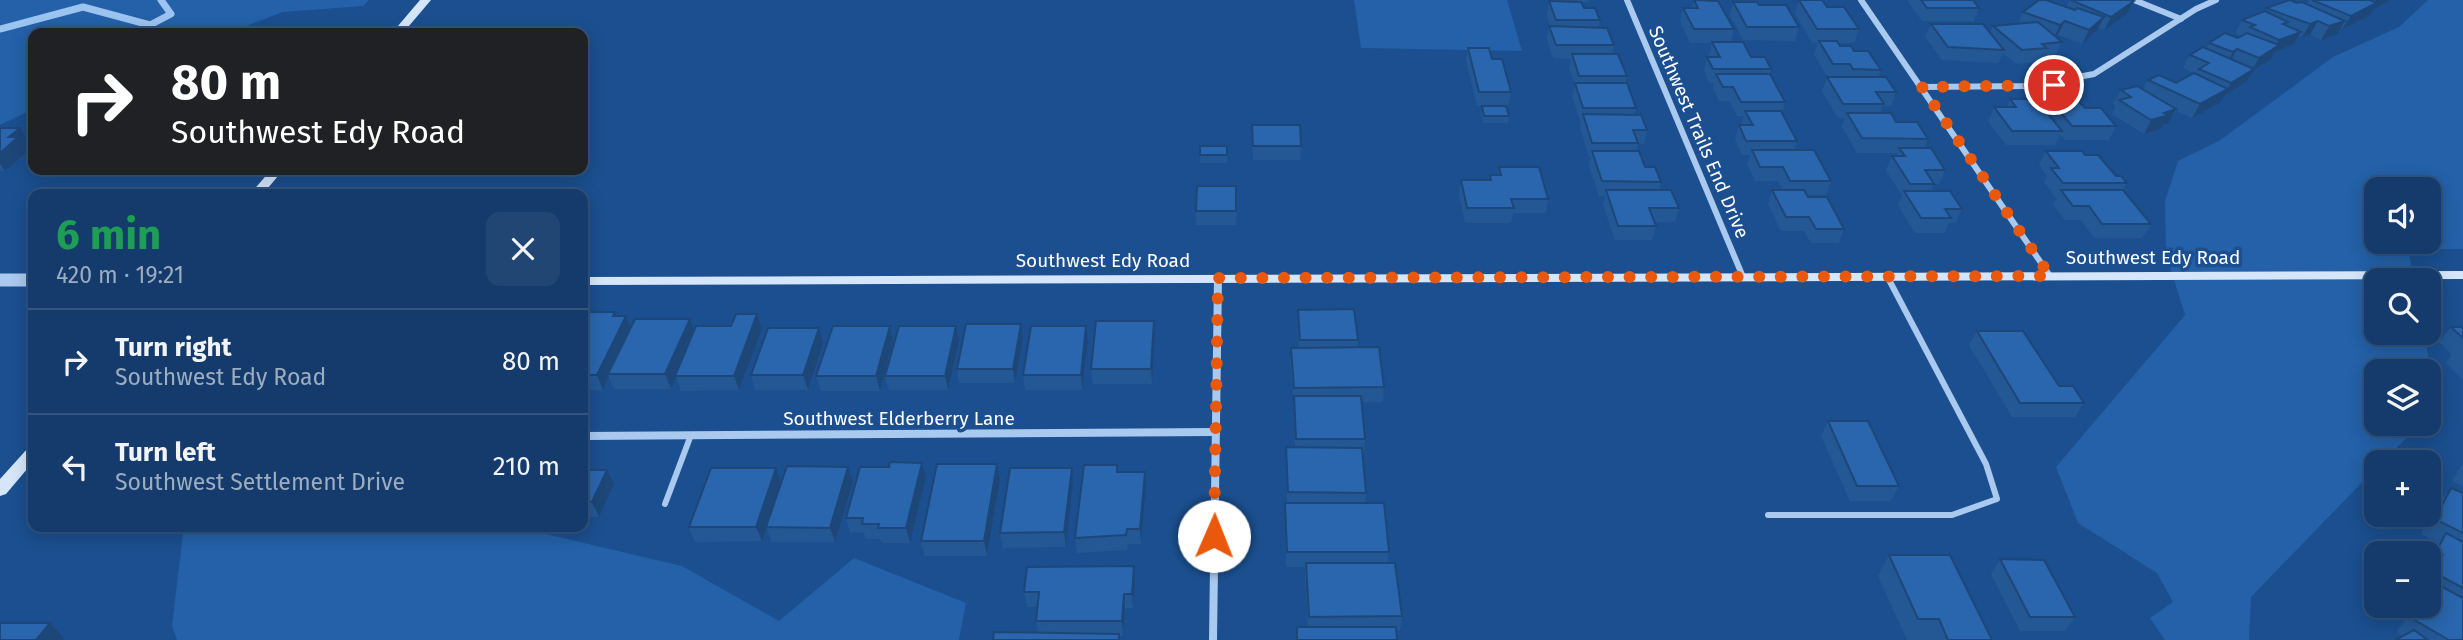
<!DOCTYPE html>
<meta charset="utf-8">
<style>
body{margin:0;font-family:"Fira Sans",sans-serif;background:#214673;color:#f1f3f6;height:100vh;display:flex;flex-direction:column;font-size:26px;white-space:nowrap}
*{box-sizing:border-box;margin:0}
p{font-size:23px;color:#9dadc1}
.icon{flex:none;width:38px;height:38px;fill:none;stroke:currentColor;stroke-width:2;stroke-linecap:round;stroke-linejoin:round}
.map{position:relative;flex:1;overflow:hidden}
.details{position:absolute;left:28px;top:189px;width:560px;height:343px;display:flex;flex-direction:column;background:#143b6b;border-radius:14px;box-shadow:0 4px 18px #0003,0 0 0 2px #33557e}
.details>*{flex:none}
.hud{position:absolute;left:28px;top:28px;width:560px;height:147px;border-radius:14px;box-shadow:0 4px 18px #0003,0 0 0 2px #33557e;background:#202124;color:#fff;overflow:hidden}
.controls{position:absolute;left:2364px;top:177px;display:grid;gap:14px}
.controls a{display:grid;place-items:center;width:77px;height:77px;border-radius:14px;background:#143b6b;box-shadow:0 4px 18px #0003,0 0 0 2px #33557e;font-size:35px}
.pin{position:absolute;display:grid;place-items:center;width:60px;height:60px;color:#fff;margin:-30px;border:4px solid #fff;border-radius:50%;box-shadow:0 2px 7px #0007}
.me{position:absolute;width:77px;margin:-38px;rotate:1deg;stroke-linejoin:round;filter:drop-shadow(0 0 5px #0008)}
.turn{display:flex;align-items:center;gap:24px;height:147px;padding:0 28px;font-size:32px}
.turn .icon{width:91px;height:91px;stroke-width:2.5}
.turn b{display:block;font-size:49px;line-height:60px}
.round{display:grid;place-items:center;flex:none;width:74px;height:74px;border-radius:14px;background:#214673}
.headline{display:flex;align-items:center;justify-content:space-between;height:119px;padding:0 28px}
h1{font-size:42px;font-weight:700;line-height:52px;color:#1e9e55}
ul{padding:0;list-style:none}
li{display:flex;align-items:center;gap:21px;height:105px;padding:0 28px;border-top:2px solid #33557e}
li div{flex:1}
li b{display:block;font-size:26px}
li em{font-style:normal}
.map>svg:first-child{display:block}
</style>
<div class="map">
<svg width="2463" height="640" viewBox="0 0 2463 640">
<rect width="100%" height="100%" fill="#1b4f8f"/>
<g fill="#2461a8" fill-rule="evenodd">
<polygon points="0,0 369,0 363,6 283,12 228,33 33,33 33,109 0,125"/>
<polygon points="1354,0 1507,0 1522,51 1361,48"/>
<path d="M2428,0h35v249h-55l6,31h-38v52l48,1 13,73 -8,8v-43h-53v53h44l-37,38h-7v6l-125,129 -2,43h-84l-15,-22 23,-16 -16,-29 -79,-50 -22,-56 129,-152 -19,-61 -1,-53 13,-40 41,-20 114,-84 66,-30zM2376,189h53v53h-53z"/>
<polygon points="80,527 516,527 682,566 779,621 854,558 966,603 959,640 177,640 172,626 183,533"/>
</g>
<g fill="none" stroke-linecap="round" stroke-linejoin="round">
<polyline stroke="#9cc4f0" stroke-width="7" points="0,29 83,7 150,25 171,14 161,0"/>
<g stroke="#a9c9ee" stroke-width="6">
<polyline points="665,504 691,435"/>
<polyline points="1768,515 1952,515 1997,499 1986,464 1887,276"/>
</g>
<g stroke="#a9c9ee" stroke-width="6">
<polyline points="1627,0 1743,277"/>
<polyline points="1861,0 2050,276"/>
<polyline points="2134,0 2181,19"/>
<polyline points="1922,87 2030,86 2094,74 2196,9 2216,0"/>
</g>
<g stroke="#a9c9ee" stroke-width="8">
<polyline points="583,436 1216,432"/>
<polyline points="1213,640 1218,278"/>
</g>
<polyline stroke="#a9c9ee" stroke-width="13" points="0,280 33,280"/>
<g fill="#d6e6fa" fill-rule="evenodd">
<polygon points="420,0 431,0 403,33 392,33"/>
<polygon points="271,170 283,170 263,194 250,194"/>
<polygon points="2463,271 2463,279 583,285 583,277"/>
<polygon points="33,446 33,462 6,494 0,496 0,479 28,448"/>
</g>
</g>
<g fill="#245895">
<polygon points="1551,0 1589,0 1589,2 1577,2 1600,20 1598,27 1614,45 1612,54 1627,76 1625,83 1636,108 1634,115 1647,130 1644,144 1638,144 1636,151 1645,167 1661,182 1659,190 1679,208 1675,222 1655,222 1656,226 1652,240 1615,240 1603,204 1605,196 1599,196 1589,165 1591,157 1589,157 1580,128 1581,122 1572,97 1575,84 1569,68 1571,59 1553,58 1547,39 1549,26 1550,26 1547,15 1549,1 1551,1"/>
<polygon points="1694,0 1734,29 1731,42 1751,57 1771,69 1770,74 1785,102 1782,113 1797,141 1794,150 1831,181 1826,195 1806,195 1844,229 1839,243 1811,243 1804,231 1781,231 1768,204 1772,190 1783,190 1778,181 1755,181 1747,164 1750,155 1742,155 1735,139 1739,125 1741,125 1744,116 1737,116 1729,101 1719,101 1713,88 1714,83 1709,83 1704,71 1707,57 1710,57 1709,55 1712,43 1690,43 1680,21 1683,8 1692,8"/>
<polygon points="1799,0 1827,7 1859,29 1854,43 1838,43 1840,46 1854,51 1881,70 1878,77 1896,92 1891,106 1883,106 1880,113 1928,139 1924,148 1945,170 1939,184 1934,184 1931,191 1962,209 1955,223 1949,223 1945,233 1915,233 1898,205 1902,196 1886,170 1892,156 1896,156 1898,153 1857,153 1842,127 1845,118 1838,118 1822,91 1827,77 1828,77 1814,55 1818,43 1812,43 1795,13"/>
<polygon points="1908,0 1973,0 1979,8 1974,21 1922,21 1908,2"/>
<polygon points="2070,0 2127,14 2104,30 2099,28 2097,31 2082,44 2058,35 2056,37 2062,42 2056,56 2042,57 2040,62 2016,64 2003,53 1998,63 1942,60 1925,37 1931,24 1990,33 1993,26 2018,24 2023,12 2066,7"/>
<polygon points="2309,0 2391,0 2374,9 2369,16 2342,29 2340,28 2337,34 2321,40 2310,35 2302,37 2299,36 2293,45 2274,52 2271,59 2254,70 2246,82 2224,96 2220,103 2192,118 2176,111 2169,123 2163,125 2161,129 2144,134 2112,114 2116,106 2113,104 2121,90 2143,89 2148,80 2176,83 2196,74 2183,68 2190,55 2206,48 2209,43 2238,38 2241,36 2235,33 2242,20 2265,12 2266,8 2297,3 2307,4"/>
<polygon points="1733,2 1759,5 1799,27 1795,41 1743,40 1730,15"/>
<polygon points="1468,48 1492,59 1511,92 1508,106 1477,106 1466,61"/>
<polygon points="2010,99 2046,112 2051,101 2085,108 2116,126 2109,140 2065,140 2060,134 2055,145 2006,145 1988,121 1994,107 2007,107"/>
<polygon points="1482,106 1509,116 1508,123 1483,123 1481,114"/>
<polygon points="1252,125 1301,146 1300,160 1253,160"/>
<polygon points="0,128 30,142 25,147 28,151 5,171 0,171"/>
<rect x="1200" y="146" width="27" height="17"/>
<polygon points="2046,151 2085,155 2127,183 2123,190 2151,224 2142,238 2094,238 2081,220 2065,220 2053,204 2057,198 2056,198 2044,182 2047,176 2039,165"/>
<polygon points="1499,167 1548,199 1546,213 1513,213 1511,223 1465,223 1459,194 1461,180 1489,180 1490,175 1498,175"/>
<polygon points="1236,186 1236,225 1196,225 1196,211"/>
<polygon points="1298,310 1358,340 1357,347 1384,387 1383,402 1362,402 1365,439 1364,454 1363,454 1366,493 1365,503 1389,552 1387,563 1402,616 1400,631 1396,631 1397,640 1296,640 1297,627 1308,627 1305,578 1305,567 1286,567 1285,518 1285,503 1287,503 1286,447 1295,448 1294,403 1290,363 1291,348 1299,348 1298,325"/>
<polygon points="583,312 615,312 617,316 626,316 631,328 690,319 694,331 731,326 757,314 762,329 739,390 681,391 676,377 671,389 614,389 609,378 603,390 583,390"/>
<polygon points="1021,324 1023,338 1015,383 959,383 957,369"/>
<polygon points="890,326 893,341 880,391 821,391 816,376"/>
<polygon points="2451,327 2463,327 2463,380 2446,363 2452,355 2439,342"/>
<polygon points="1977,331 2084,403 2075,417 2012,417 1969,345"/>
<polygon points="1155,336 1152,384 1093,384 1091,369"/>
<polygon points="959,341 948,390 889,390 885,376"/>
<polygon points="1088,341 1082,390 1025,390 1023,375"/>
<polygon points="823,343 808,390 755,390 751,375"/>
<polygon points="1828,421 1899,486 1891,501 1850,501 1821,436"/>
<polygon points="2463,463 2463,486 2452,481"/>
<polygon points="997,464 1000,479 987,556 924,556 921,541"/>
<polygon points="1117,465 1118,472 1146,487 1141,544 1128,544 1127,550 1077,553 1075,538"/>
<polygon points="848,467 853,482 835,542 772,542 766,527 762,541 695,542 689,527 781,482 767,526"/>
<polygon points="1072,468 1073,483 1066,547 1003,548 1000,533"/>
<polygon points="583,470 614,484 599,517 583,517"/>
<polygon points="926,478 910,543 882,543 880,539 866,539 864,533 850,532 846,518"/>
<polygon points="2451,488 2463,493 2463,640 2395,640 2403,636 2397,632 2414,606 2429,606 2429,553 2432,548 2437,542 2421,534 2438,503"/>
<polygon points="1889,555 1992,640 1907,640 1878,576"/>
<polygon points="2000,559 2075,617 2065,631 2020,631 1991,574"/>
<polygon points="1134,566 1135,581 1133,608 1125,608 1123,636 1120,636 1120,640 1038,632 1036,621 1038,607 1027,607 1024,592"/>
</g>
<g fill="#1d4779">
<polygon points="2376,0 2391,0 2374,9 2369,16 2342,29 2351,16 2372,5"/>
<polygon points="2134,1 2127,14 2104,30 2111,17"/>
<polygon points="2104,17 2097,31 2082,44 2089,30"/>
<polygon points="2065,21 2058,35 2053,39 2060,25"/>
<polygon points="2318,21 2310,35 2302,37 2310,24"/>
<polygon points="2345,21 2337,34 2321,40 2329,26"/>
<polygon points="2301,32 2293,45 2274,52 2271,59 2254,70 2246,82 2224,96 2220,103 2192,118 2200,104 2227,89 2231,83 2252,70 2259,58 2274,48 2279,40"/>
<polygon points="2237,49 2230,63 2225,66 2233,52"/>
<polygon points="2176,109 2169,123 2163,125 2161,129 2144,134 2151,120 2164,113"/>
<polygon points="20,128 30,142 25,147 28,151 5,171 0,164 0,153 9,137"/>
<polygon points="615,312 621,326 626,316 632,331 608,374 609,378 603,390 597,375 613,316"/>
<polygon points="757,314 762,329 739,390 734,376"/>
<polygon points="690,319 695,334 671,389 665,374"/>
<polygon points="1154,321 1155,336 1152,384 1151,369"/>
<polygon points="1021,324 1023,338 1015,383 1013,369"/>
<polygon points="890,326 893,341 880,391 876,376"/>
<polygon points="956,326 959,341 948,390 945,376"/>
<polygon points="1086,326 1088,341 1082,390 1081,375"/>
<polygon points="819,328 823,343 808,390 803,375"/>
<polygon points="922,463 926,478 910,543 906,528"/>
<polygon points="997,464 1000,479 987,556 984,541"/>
<polygon points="848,467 853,482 835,542 830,528"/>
<polygon points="776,468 781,482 762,541 756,527"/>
<polygon points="1072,468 1073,483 1066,547 1064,532"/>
<polygon points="607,470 614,484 599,517 592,502"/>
<polygon points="1145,472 1146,487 1141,544 1140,529"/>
<polygon points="1134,566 1135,581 1133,608 1132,594"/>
<polygon points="1124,594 1125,608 1123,636 1122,621"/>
<polygon points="50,623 64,638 62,640 36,640"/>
</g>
<g fill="#2a66ad" stroke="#1d4779" stroke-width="2">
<polygon points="1694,0 1718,1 1734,29 1694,29 1683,8 1698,8"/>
<polygon points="1799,0 1822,0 1827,7 1844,7 1859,29 1817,29"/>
<polygon points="1921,0 1973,0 1979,8 1927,8"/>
<polygon points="2039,0 2046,0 2075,10 2077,8 2104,17 2089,30 2065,21 2060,25 2023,12"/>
<polygon points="2071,0 2131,0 2134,1 2111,17"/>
<polygon points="2290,0 2297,3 2302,2 2345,21 2329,26 2318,21 2310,24 2266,8"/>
<polygon points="2312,0 2370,0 2377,3 2351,16"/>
<polygon points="1549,1 1581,2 1584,8 1595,8 1600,20 1556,20"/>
<polygon points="1733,2 1757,2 1759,5 1786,5 1799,27 1747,27"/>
<polygon points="2265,11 2288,22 2283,24 2301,32 2279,40 2250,27 2255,25 2242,20"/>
<polygon points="2038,22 2062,42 2042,44 2047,48 2022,50 1993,26"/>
<polygon points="1931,24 1983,24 2004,50 1948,47"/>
<polygon points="1549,26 1607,28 1614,45 1556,45"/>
<polygon points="2225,33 2238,38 2247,33 2279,45 2259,58 2237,49 2233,52 2209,43"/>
<polygon points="1819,41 1837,41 1840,46 1851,46 1854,51 1868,51 1881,70 1853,69 1850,64 1833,64"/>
<polygon points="1712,42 1743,42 1751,57 1765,57 1771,69 1713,69 1707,57 1720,57"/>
<polygon points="2203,47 2254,69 2231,83 2199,69 2209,63 2190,55"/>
<polygon points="1468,48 1489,48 1492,59 1502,59 1511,92 1479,92"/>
<polygon points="1572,54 1618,54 1627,76 1579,76"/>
<polygon points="2194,73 2228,89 2200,104 2148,80 2159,75 2176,83"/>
<polygon points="1716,74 1770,74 1785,102 1741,102 1733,87 1723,87"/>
<polygon points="1827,77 1886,77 1896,92 1876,92 1884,104 1843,104"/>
<polygon points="1575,83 1627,83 1636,108 1583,108"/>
<polygon points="2137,86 2176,109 2164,113 2169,115 2151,120 2119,100 2131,97 2121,90"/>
<polygon points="2010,99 2036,99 2062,131 2012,131 1994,107 2016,107"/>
<polygon points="2051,101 2078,101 2085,108 2101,108 2116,126 2072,126"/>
<polygon points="1482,106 1506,106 1509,116 1484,116"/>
<polygon points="1745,111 1781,111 1797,141 1746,141 1739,125 1753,125"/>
<polygon points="1847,113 1891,113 1896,122 1917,122 1928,139 1862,138"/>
<polygon points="1583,114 1641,115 1647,130 1633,130 1638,143 1592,143"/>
<polygon points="1252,125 1300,125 1301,146 1253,146"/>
<polygon points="0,128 20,128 9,137 18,137 0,153"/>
<rect x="1200" y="146" width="27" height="9"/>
<polygon points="1899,148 1931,148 1945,170 1925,170 1934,184 1910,184 1892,156 1905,156"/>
<polygon points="1752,150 1814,150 1831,181 1790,181 1783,167 1760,167"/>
<polygon points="1592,151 1639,151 1645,167 1655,167 1661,182 1602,181"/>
<polygon points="2046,151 2082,151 2085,155 2098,155 2116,176 2121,176 2127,183 2063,183 2051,168 2059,168"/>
<polygon points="1499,167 1539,167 1548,199 1511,199 1514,208 1467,208 1461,180 1491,180 1490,175 1501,175"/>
<polygon points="1197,186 1236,186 1236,211 1196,211"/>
<polygon points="1606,190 1671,190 1679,208 1649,208 1656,226 1618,226"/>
<polygon points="1772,190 1804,190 1808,197 1827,197 1844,229 1816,229 1809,217 1786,217"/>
<polygon points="2061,190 2123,190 2151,224 2102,224 2089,206 2073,206"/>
<polygon points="1904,191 1950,191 1962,209 1945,209 1951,218 1921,218"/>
<polygon points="1354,309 1358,340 1300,340 1298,310"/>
<polygon points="583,312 615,312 613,316 626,316 597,375 583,375"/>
<polygon points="736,314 757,314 734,376 675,376 696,326 731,326"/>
<polygon points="635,319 690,319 665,374 608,374"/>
<polygon points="1096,321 1154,321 1151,369 1091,369"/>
<polygon points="966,324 1021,324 1013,369 957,369"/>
<polygon points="833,326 890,326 876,376 816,376"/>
<polygon points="899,326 956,326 945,376 885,376"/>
<polygon points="1031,326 1086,326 1081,375 1023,375"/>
<polygon points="2451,327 2463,327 2463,338"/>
<polygon points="768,328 819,328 803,375 751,375"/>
<polygon points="1977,331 2023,331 2059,386 2073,386 2084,403 2020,403"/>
<polygon points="1379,347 1384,387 1294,388 1291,348"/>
<polygon points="1294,396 1361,396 1365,439 1296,439"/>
<polygon points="1828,421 1868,421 1899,486 1857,486"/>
<polygon points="1286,447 1362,448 1366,493 1288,492"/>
<polygon points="890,462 922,463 906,528 878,528 879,524 862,524 863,518 846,518 860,467 889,467"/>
<polygon points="937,464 997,464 984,541 921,541"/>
<polygon points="1084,465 1117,465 1117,472 1145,472 1140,529 1127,529 1126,535 1075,538"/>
<polygon points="787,466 848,467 830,528 766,527"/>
<polygon points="711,468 776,468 756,527 689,527"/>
<polygon points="1010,468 1072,468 1064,532 1000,533"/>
<polygon points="583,470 607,470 592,502 583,502"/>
<polygon points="2451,488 2463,493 2463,533 2435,519"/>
<polygon points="1285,503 1384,503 1389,552 1287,552"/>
<polygon points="2446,533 2463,542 2463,588 2435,573 2443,555 2436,552"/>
<polygon points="1889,555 1950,555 1992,640 1948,640 1939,619 1918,619"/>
<polygon points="2000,559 2044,560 2075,617 2030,617"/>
<polygon points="1306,563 1395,563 1402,616 1309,617"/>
<polygon points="1134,566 1132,594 1124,594 1122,621 1036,621 1039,592 1024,592 1027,567"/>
<polygon points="2437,584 2463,598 2463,640 2449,640 2411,618 2419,606 2429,606 2429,590 2432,591"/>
<polygon points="0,623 50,623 36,640 0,640"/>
<polygon points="1297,627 1396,627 1397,640 1297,640"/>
<polygon points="2414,630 2428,640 2395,640"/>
<polygon points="994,632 1119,634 1119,640 993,640"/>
</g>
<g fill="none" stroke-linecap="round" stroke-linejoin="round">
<polyline stroke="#ea580c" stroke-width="12" stroke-dasharray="0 21.6" points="1214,536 1218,278 2050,276 1922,87 2054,85"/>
</g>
<g text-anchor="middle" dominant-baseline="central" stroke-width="7" stroke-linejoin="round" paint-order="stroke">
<g font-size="19" fill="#fff" stroke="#1b4f8f">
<text transform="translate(1699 132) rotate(67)">Southwest Trails End Drive</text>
<text x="2153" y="257">Southwest Edy Road</text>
<text x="1103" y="260">Southwest Edy Road</text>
<text x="899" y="418">Southwest Elderberry Lane</text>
</g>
</g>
</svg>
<div class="controls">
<a><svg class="icon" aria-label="sound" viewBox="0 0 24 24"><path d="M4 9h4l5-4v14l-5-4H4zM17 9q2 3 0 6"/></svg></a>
<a><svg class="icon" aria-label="search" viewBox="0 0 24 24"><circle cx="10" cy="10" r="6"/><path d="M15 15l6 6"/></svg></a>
<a><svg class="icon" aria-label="layers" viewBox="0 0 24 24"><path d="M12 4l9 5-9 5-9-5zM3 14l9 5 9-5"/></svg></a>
<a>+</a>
<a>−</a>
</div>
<div class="pin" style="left:2054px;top:85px;background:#d93025"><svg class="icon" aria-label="arrive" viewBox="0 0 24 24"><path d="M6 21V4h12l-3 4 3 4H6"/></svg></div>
<svg class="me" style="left:1214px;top:536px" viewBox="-20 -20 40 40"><circle r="19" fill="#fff"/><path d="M0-13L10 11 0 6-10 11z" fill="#ea580c"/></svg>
<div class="hud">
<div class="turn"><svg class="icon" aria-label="right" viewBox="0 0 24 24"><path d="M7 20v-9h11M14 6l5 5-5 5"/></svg><div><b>80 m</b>Southwest Edy Road</div></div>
</div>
<section class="details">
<div class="headline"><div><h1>6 min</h1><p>420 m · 19:21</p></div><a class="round"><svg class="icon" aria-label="close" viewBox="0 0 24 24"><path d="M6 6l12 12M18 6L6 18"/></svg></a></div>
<ul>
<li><svg class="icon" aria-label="right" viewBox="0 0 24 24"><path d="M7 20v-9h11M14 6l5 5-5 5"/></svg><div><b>Turn right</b><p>Southwest Edy Road</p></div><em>80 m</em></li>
<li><svg class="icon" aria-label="left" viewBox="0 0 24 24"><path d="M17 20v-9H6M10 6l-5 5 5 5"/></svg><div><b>Turn left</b><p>Southwest Settlement Drive</p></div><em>210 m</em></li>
</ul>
</section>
</div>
